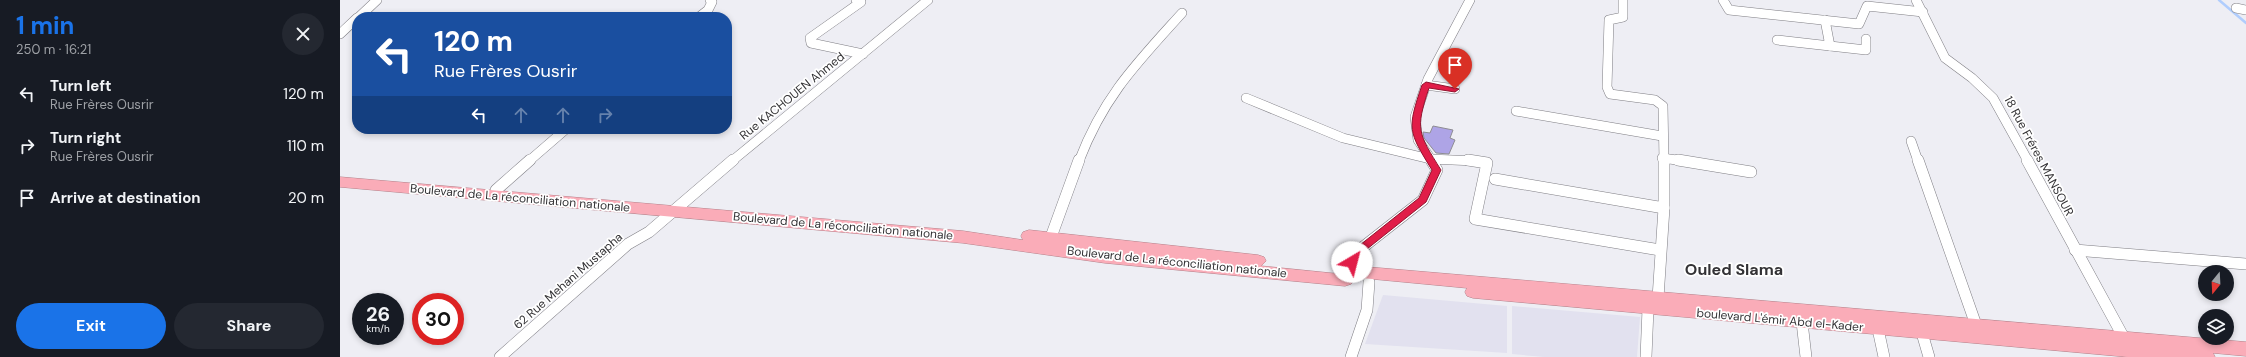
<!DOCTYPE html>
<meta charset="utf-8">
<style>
body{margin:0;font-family:"DM Sans",sans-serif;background:#242831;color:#f1f3f6;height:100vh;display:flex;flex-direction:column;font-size:15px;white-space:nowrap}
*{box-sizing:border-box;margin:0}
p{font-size:13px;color:#9ea1a6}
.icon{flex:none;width:22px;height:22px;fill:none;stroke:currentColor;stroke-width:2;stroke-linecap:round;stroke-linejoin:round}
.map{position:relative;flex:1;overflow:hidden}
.details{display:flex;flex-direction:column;background:#171b24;width:340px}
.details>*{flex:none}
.guide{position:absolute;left:12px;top:12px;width:380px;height:122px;border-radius:16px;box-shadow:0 2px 6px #0003;background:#1a4fa0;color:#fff;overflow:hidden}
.needle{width:26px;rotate:198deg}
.tools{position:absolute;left:1858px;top:265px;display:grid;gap:8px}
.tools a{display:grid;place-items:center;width:36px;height:36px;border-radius:50%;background:#171b24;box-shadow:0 2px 6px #0003;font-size:20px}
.speed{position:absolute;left:12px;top:293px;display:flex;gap:8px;font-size:20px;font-weight:700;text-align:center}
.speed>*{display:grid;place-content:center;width:52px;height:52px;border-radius:50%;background:#171b24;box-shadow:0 2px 6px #0003;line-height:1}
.speed small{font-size:10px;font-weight:400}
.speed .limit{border:6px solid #d22;background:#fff;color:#111}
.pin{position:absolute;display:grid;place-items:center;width:34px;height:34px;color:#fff;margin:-41px -17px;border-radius:50% 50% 50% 0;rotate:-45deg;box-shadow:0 0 4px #0007}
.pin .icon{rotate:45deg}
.me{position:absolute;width:44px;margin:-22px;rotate:37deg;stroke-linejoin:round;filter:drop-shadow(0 0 3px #0008)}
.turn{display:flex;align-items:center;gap:14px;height:84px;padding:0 16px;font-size:18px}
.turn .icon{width:52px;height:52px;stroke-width:2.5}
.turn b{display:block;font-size:28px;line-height:34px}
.lanes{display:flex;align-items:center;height:38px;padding:0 16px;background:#0003;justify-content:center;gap:20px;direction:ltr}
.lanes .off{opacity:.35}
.round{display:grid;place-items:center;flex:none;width:42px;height:42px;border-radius:21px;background:#242831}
.overview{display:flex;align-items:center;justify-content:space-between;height:68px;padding:0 16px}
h1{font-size:24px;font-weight:700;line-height:30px;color:#1a73e8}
.cta{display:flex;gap:8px;margin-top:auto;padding:8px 16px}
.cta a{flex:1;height:46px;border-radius:24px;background:#1a73e8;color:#fff;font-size:16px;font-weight:700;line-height:46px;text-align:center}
.cta a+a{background:#242831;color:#f1f3f6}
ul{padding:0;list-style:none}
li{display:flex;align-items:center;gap:12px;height:52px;padding:0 16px}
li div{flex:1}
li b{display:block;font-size:15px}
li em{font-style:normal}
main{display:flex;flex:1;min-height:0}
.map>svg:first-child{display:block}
</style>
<main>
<section class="details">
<div class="overview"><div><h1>1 min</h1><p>250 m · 16:21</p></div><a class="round"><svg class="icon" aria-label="close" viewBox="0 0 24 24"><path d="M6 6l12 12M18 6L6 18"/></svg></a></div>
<ul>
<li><svg class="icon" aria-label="left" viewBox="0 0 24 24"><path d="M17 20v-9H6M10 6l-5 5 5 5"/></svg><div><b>Turn left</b><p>Rue Frères Ousrir</p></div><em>120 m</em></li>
<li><svg class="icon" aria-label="right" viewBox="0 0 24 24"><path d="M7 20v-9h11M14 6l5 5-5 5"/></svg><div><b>Turn right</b><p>Rue Frères Ousrir</p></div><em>110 m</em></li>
<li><svg class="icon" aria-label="arrive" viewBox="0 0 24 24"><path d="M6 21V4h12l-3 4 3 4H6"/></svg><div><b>Arrive at destination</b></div><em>20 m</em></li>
</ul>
<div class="cta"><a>Exit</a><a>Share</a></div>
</section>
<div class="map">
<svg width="1906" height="357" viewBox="0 0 1906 357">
<rect width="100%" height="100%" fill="#eeeef4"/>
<g fill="#e2e1ef">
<polygon points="1043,295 1167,306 1167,353 1025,344"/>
<polygon points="1172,306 1300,317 1297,357 1204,357 1172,354"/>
</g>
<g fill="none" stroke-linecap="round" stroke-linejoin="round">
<polyline stroke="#b0cdfd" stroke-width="2.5" points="1879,0 1906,23"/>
</g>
<polygon fill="#aea4e6" stroke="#8e8d93" points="1093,126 1113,130 1110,138 1115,140 1109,154 1096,153 1084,138 1083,132 1090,133"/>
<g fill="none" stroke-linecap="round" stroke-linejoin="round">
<defs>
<g id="minor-far1">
<polyline points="516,0 521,2 470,38 471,43 523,54"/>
<polyline points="1283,0 1283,17 1269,20 1267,87 1270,94 1315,100 1323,106 1324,161"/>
<polyline points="1383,0 1389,10 1519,24 1527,6 1583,12"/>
<polyline points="1576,0 1605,58 1632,78 1653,98 1688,161"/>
<polyline points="1896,8 1906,10"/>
<polyline points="19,17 37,0"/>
<polyline points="359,17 368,10 372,2 370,0"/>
<polyline points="0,34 17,18"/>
<polyline points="1437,40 1490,46 1485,20"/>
<polyline points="1490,46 1526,50 1526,39"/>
<polyline points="1086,85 1115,89"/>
<polyline points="906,98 1003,138 1090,159 1135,161"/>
<polyline points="1176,111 1322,136"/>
<polyline points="1571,141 1578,161"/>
<polyline points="1322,158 1344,161"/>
<polyline points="189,161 226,129"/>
<polyline points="392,161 588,0"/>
<path d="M739,161c25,-65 57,-97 103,-148"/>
<polyline points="1092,161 1078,140 1075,117 1088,79 1130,0"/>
</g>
<g id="minor">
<polyline points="1128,160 1147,163 1135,219 1320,250"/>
<polyline points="1338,160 1411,172"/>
<polyline points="1578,160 1636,325"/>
<polyline points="1687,160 1784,338"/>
<polyline points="1155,179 1324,208"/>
<polyline points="156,190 190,160"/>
<polyline points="711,237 739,160"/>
<polyline points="1735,250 1906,264"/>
<polyline points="1012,270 1014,256 1018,251 1083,200 1097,170 1091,160"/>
<polyline points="1318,298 1324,208 1324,160"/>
<polyline points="1462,322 1466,357"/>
<polyline points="1538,329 1544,357"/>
<polyline points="1582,333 1589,357"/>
<polyline points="160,357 288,244 309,232 393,160"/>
<polyline points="1011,357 1027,310 1029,282"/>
<polyline points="1306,357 1308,309"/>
</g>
<polygon id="highway" points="0,177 623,231 683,240 681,236 683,232 689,230 918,255 924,257 926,261 921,266 1010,275 1008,272 1010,268 1016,266 1906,342 1906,356 1873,353 1875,357 1788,357 1133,298 1127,296 1125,292 1127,288 1011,277 1013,280 1011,284 1005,286 765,263 623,243 0,187"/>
</defs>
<use href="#minor-far1" stroke="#7f7e84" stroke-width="10"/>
<use href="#minor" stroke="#7f7e84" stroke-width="12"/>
<use href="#highway" stroke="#b4818a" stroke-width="1"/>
<use href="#minor-far1" stroke="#fff" stroke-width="9"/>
<use href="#minor" stroke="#fff" stroke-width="11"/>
<use href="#highway" fill="#faacb8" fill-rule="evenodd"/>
</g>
<path fill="#e11d48" stroke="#92132f" d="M1086,82l33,7 -4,3 -26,-4c-14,42 -11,45 12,82l-15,32 -64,51 -6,11h-7l-2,-2 8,-13 64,-51 13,-28c-24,-39 -25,-41 -10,-85z"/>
<g text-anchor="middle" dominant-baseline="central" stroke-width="3.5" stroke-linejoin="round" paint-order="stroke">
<g font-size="12" fill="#333235" stroke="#fff">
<text transform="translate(452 96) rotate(-39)">Rue KACHOUEN Ahmed</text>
<text transform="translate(1699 156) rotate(62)">18 Rue Fréres MANSOUR</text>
<text transform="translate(180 198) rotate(5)">Boulevard de La réconciliation nationale</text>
<text transform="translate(503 226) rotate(5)">Boulevard de La réconciliation nationale</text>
<text transform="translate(837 262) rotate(6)">Boulevard de La réconciliation nationale</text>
<text transform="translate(228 281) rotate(-41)">62 Rue Mehani Mustapha</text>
<text transform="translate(1440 320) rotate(5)">boulevard L'émir Abd el-Kader</text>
</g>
<g font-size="16" font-weight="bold" fill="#333235" stroke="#fff">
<text x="1394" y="269">Ouled Slama</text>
</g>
</g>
</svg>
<div class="tools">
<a><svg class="needle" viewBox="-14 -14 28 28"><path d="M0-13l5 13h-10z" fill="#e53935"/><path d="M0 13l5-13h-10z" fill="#9ea1a6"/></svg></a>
<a><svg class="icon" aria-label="layers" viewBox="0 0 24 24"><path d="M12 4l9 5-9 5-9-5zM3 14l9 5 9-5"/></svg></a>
</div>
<div class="speed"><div>26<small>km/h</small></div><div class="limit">30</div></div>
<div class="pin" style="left:1115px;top:89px;background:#d93025"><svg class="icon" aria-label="arrive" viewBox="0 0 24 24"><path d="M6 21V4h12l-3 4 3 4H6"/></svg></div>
<svg class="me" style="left:1012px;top:262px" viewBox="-20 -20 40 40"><circle r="19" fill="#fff"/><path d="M0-13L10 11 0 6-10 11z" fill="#e11d48"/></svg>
<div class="guide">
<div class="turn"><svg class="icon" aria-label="left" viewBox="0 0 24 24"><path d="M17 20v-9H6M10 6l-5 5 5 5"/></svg><div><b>120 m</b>Rue Frères Ousrir</div></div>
<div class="lanes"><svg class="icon" aria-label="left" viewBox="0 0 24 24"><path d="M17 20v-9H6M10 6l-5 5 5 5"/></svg><svg class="icon off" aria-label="ahead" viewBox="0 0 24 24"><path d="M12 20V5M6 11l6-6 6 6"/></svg><svg class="icon off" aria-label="ahead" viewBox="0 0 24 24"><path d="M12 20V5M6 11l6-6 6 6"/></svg><svg class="icon off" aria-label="right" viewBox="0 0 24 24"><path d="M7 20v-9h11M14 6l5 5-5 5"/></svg></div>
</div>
</div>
</main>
